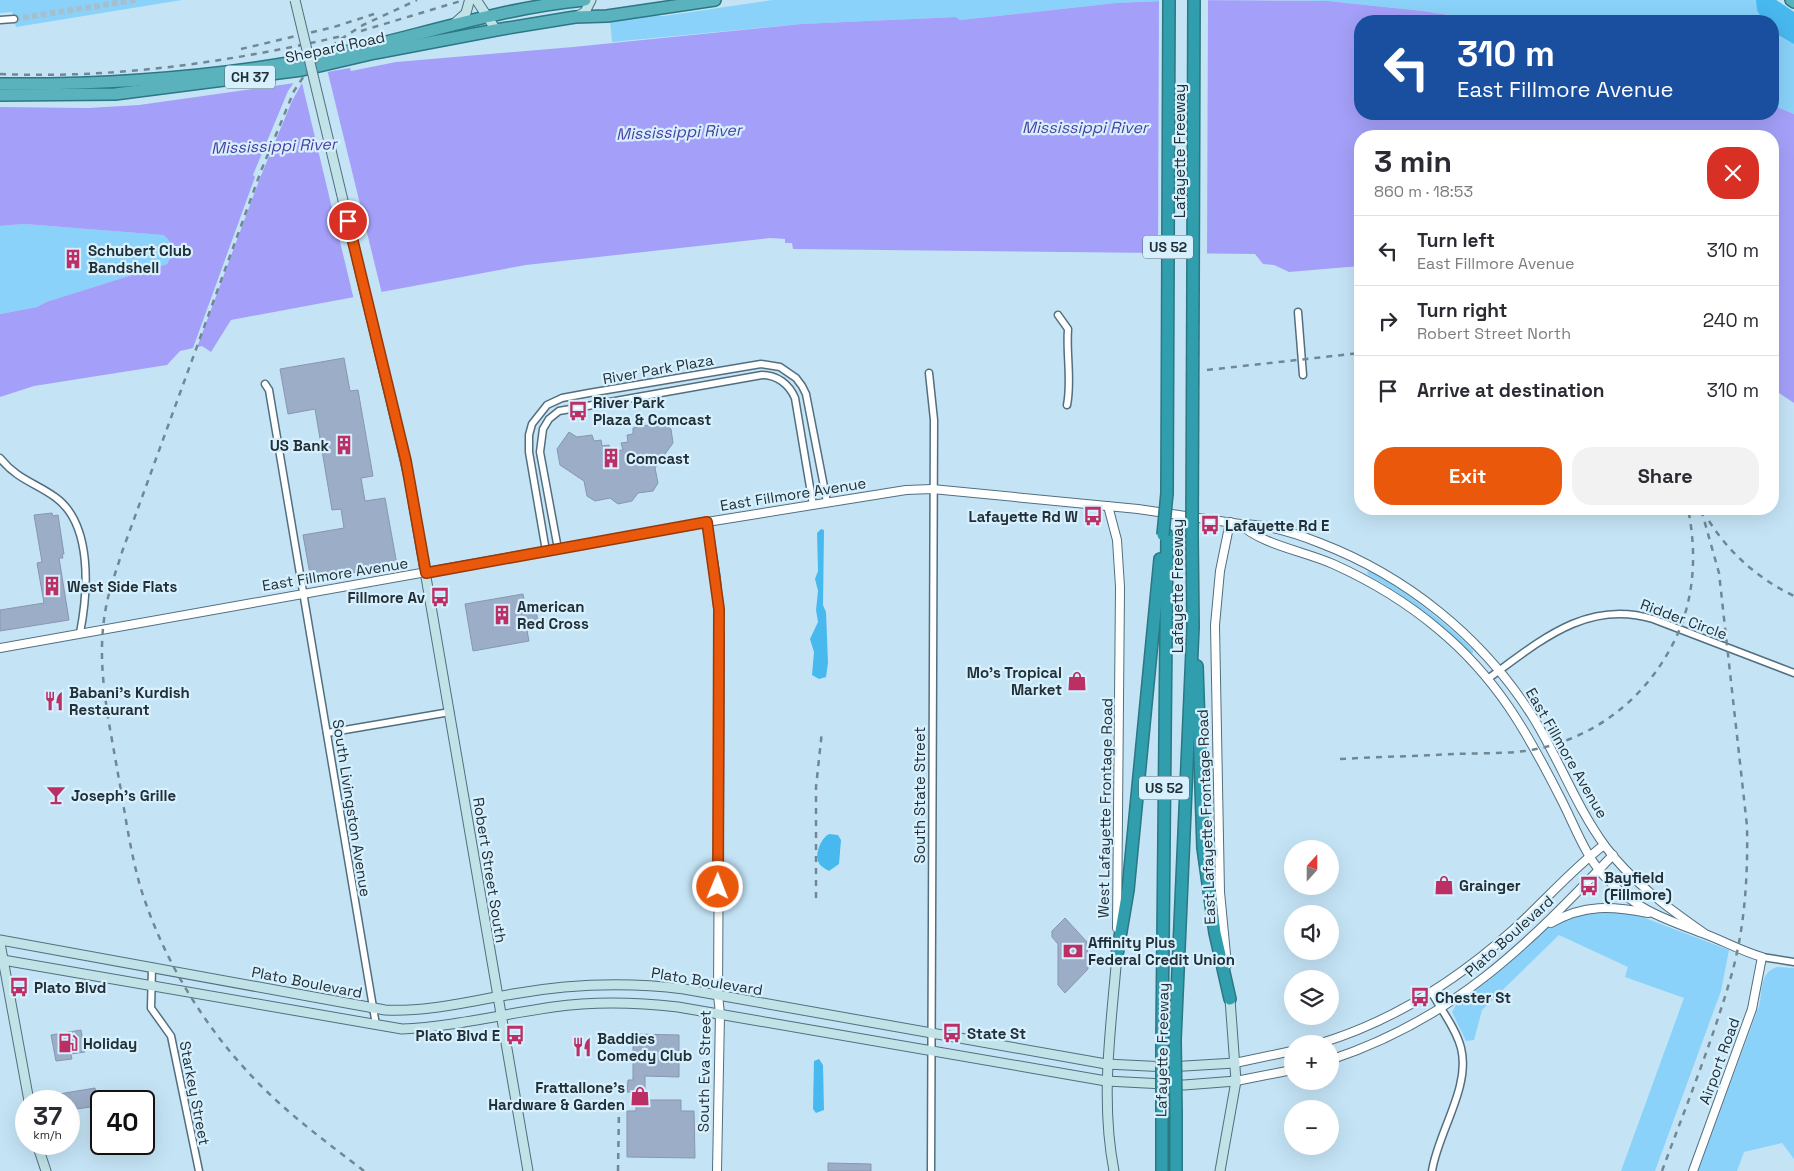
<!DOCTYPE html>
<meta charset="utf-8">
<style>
body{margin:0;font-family:"Space Grotesk",sans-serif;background:#f2f2f3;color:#2b2b33;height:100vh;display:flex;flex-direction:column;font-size:19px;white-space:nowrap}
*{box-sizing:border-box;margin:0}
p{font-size:16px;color:#7c7c81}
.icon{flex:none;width:28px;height:28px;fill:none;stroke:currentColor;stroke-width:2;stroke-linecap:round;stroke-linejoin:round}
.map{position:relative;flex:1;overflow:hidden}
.details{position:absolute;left:1354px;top:130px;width:425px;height:385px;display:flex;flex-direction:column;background:#fff;border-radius:20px;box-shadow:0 5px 20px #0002}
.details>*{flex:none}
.guide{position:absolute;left:1354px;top:15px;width:425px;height:105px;border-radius:20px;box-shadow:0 5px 20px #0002;background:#1a4fa0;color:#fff;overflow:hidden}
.needle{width:32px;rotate:21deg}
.controls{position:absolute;left:1284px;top:840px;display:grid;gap:10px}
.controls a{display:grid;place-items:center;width:55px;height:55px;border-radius:50%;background:#fff;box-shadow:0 5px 20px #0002;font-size:25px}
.speed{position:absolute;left:15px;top:1090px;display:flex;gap:10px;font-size:25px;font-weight:700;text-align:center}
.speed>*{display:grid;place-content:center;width:65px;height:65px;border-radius:50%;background:#fff;box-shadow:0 5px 20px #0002;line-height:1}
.speed small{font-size:12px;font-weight:400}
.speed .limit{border:2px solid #111;border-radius:8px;background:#fff;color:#111}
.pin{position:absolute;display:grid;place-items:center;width:42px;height:42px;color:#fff;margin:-21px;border:2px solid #fff;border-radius:50%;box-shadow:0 1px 5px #0007}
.me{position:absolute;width:55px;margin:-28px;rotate:1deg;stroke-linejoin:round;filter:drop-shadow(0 0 4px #0008)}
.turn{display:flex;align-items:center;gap:18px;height:105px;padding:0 20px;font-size:22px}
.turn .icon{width:65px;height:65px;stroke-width:2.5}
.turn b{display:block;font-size:35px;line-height:42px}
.round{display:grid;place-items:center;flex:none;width:52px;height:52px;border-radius:20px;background:#f2f2f3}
.headline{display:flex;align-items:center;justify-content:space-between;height:85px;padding:0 20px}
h1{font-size:30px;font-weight:700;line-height:38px}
.action{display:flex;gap:10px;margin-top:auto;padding:10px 20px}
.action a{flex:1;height:58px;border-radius:20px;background:#ea580c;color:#fff;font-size:20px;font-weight:700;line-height:58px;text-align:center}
.action a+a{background:#f2f2f3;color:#2b2b33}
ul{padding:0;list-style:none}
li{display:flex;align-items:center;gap:15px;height:70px;padding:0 20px;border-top:1px solid #e1e1e2}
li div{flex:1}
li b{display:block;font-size:19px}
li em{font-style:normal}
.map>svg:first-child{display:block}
</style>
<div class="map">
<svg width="1794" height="1171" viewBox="0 0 1794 1171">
<rect width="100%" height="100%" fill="#c4e4f6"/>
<g fill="#8ad2f9">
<polygon points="0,0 182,0 16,27 12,12 0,13"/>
<polygon points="773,0 1184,0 1116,3 960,20 956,17 801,24 612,42 610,21 636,16 664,16"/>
<polygon points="1274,0 1776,0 1794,12 1794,114 1773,105 1772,21 1487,21 1423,11 1328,1"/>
<path d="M24,224l139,11c12,9 11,17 4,29l-121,38 -9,5 -37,7v-88z"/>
<path d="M1370,571c38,22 72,48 103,79v3h-3c-30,-31 -64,-57 -102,-78l-1,-3z"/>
<polygon points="1592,910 1626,912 1637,915 1729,950 1721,991 1655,1171 1621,1171 1684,998 1625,977 1628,967 1559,935 1482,1010 1474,1040 1466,1041 1452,1012 1457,1003 1489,980 1543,931 1555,923"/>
<path d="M1777,967l17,1v191l-12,-16 -38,9 -7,19h-39l61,-165c4,-15 0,-33 18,-39z"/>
</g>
<g fill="#48b9ef">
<polygon points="1756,0 1776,0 1794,12 1794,44 1773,32 1772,21 1763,21 1757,10"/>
<polygon points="821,529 824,530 823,605 826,612 828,663 826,677 819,679 812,675 814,652 810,639 818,622 816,610 818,591 815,579 818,571 817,533"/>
<path d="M829,834l9,1 3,5 -2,24 -10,7c-3,-2 -8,-4 -10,-8 -5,-8 2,-25 10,-29z"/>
<polygon points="819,1059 823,1065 824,1110 816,1113 813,1109 814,1061"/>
</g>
<path fill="#a4a0f9" d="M1184,0l144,1 95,10 64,10h-127v93h412l1,-9 21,9v289l-21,-14 -1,-253h-412v130l-71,6 -15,-7 -11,-1 -8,-10 -462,-5 -1,-6h-7v-4l-15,-1 -244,27 -295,55 -20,32 -9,-6 -22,5 -13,14 -133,21 -34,11v-83l37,-7 9,-5 121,-38c7,-12 8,-20 -4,-29l-139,-11 -24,2v-119l88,1 51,-3 184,-26 -2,-6 29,-5 1,3 45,-9 177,-15 228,-23 155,-7 4,3 156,-17z"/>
<g fill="#c4e4f6">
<polygon points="1159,0 1208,0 1207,256 1158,255"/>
<polygon points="327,69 382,294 354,300 302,83 292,101 260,178 196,350 193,348 255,177 253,175 288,91 295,81 320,77 320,71"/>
</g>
<g fill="#9cadc7" stroke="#8797b0">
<polygon points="77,248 80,268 70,270 66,250"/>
<polygon points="344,358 350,391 358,390 373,476 361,478 365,501 385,498 397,565 311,580 303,535 344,528 341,509 332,510 315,409 288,414 280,369"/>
<polygon points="653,417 671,429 673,443 655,468 658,483 653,491 638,493 632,501 618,504 610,498 595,501 587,496 584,481 560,465 557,449 569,432 577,437 592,435 594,441 601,440 602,446 609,445 610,451 623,450 621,443 628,442 627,435 633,434 633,428 648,425"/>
<polygon points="52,513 53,516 58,515 64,554 62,554 63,558 59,558 69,620 0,631 0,610 44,603 37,563 42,562 34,515"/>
<polygon points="523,594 525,605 535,603 538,623 526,625 529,641 473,651 465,604"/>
<polygon points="1065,918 1087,942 1088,969 1065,993 1058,985 1058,944 1052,937 1052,931"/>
<polygon points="81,1030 85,1052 71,1054 72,1059 56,1061 51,1035"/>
<polygon points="633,1034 679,1035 679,1077 645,1076 645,1100 681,1100 681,1111 694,1111 695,1158 627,1157 627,1111 636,1111 636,1092 627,1092 628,1080 633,1080"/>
<polygon points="95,1088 98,1106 69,1110 69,1101 47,1101 47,1096"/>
<polygon points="828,1163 871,1164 871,1171 828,1171"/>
</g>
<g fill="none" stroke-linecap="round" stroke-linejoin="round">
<polyline stroke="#a4c0d0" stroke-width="6" stroke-dasharray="6 3" stroke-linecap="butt" points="14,19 136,0"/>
<defs>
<g id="minor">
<polyline points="0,20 14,19"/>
<polyline points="1298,312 1303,375"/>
<path d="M1058,315l10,14c-2,26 4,51 -1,76"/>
<polyline points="929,373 934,420 931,1171"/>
<polyline points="265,384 269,390 376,1025"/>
<path d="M0,458c18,22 34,24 55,39 38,27 33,95 25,136"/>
<path d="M558,549l-18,-97 3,-23 6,-10 10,-8 203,-36c15,0 27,9 33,23l18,107"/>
<polyline points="546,551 529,452 529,435 532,424 547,405 562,398 589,393 761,364 780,367 796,378 802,386 806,394 827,502"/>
<path d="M1489,678c51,-37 98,-79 164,-59l141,54"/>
<polyline points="327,733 450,712"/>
<polyline points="1762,957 1794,962"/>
<polyline points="152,967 151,1008 171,1036 199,1171"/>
<path d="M1432,993c9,17 24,35 29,55 10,39 -23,84 -29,123"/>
</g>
<g id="tertiary">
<polyline points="1108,506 1117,540 1120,587 1117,928"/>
<polyline points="707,522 716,578 720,639 718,995 720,1014 717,1171"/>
<path d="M1240,524c22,21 64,27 93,40 38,17 73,38 105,65 59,49 89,103 123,170 14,27 25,60 47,81 31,31 55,38 94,53 20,7 39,18 60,24l-10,52 -59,162"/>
<path d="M0,648l707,-126 199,-32 26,-1 206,20 102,15c27,0 55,9 80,19 86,33 161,93 211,171 27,42 44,91 74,132 26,35 63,62 99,87"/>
<path d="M1551,923c33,-19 61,-17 97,-10"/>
<polyline points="1227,965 1220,892 1215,625 1220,571 1230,522"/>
<path d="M1318,1044c74,-22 138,-63 195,-114 31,-28 58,-60 91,-85"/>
<path d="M1330,1060c124,-41 195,-113 283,-205"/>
<polyline points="1235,1063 1292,1051"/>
<polyline points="1236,1081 1292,1070"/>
</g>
<g id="secondary">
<polyline points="477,1 496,30"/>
<polyline points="576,17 585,12 591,0"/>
<polyline points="455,23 466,13 469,2"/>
<polyline points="393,409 409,478 528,1171"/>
<path d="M0,940l385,70c44,2 85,-9 128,-16 56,-10 114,-12 171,-5l422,75 62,3 67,-4"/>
<polyline points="0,943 29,1101"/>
<path d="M3,960l399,69c50,-2 101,-15 151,-22 41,-6 83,-5 125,0l428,74 78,4 52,-4"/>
<polyline points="37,1144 46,1171"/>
<path d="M1114,1171c-14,-72 -3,-143 3,-216"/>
<polyline points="1220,1171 1236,1081 1230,999"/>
</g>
<g id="trunk">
<polyline points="1791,0 1794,2"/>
<path d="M0,84c101,1 201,-6 301,-23 96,-17 187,-52 284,-61"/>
<polyline points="0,95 115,94 302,70 375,53 496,30 575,17 607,16 715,0"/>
</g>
<g id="motorway">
<polyline points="1193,286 1194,0"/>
<polyline points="1167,493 1169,0"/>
<polyline points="1197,666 1203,848 1215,933 1230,999"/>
<polyline points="1117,955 1128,890 1160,559"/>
<polyline points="1162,1040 1167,535"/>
<polyline points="1175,1040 1193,627 1192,535"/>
<polyline points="1176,1113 1176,1171"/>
<polyline points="1162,1171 1162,1114"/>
</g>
</defs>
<use href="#minor" stroke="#526f7f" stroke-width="9"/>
<use href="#tertiary" stroke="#526f7f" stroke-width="10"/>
<use href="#secondary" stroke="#526f7f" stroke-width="11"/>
<use href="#trunk" stroke="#2b7783" stroke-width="14"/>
<use href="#motorway" stroke="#2b7783" stroke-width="14"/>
<use href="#minor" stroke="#fff" stroke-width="6"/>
<use href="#tertiary" stroke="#fff" stroke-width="8"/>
<use href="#secondary" stroke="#c1e2e6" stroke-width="9"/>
<use href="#trunk" stroke="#5ab2bc" stroke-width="11"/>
<use href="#motorway" stroke="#309eac" stroke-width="11"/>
<g stroke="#718894" stroke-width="2.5" stroke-dasharray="6 6" stroke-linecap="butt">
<polyline points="361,31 464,0"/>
<polyline points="241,49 334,27 374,14"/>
<path d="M0,74c115,5 230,-12 342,-38"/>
<polyline points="1207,370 1360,353"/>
<path d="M1709,521c21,33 50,58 85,75"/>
<path d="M1340,759c38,-2 76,-3 114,-5 23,-1 48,0 71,-3 62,-9 114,-46 144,-100 25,-43 29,-94 19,-142"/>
<polyline points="816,898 816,787 822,731"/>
<path d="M364,1171c-26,-20 -53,-40 -77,-61 -67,-58 -119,-136 -146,-221 -11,-37 -16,-77 -23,-115 -9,-53 -22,-107 -13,-161 3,-21 11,-41 17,-61l139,-381 33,-80 14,-21 30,-29 25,-16 54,-25"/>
<polyline points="618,1171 619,1109"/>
<path d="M1662,1171c24,-65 51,-131 70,-198 13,-47 16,-98 15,-147l-28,-253 -18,-64"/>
</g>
<defs>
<polyline id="secondary-bridge" points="295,0 393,409"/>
<g id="motorway-bridge">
<polyline points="1163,535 1167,493"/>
<polyline points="1192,535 1193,286"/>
<polyline points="1162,1040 1162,1114"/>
<polyline points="1175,1040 1176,1113"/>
</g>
</defs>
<use href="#secondary-bridge" stroke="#526f7f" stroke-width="11" stroke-linecap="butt"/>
<use href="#motorway-bridge" stroke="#2b7783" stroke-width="14" stroke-linecap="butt"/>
<use href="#secondary-bridge" stroke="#c1e2e6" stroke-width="9"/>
<use href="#motorway-bridge" stroke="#309eac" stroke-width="11"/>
</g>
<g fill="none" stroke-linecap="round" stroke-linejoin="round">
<defs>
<polyline id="route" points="348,221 406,461 426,573 707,522 719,609 718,887"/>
</defs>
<use href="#route" stroke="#983908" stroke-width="12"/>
<use href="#route" stroke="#ea580c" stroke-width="9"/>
</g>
<defs>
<symbol id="building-bare" viewBox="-9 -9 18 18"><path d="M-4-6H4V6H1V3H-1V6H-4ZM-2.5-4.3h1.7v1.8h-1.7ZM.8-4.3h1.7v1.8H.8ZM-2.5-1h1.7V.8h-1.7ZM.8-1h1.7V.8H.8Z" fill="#bc2f64" stroke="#d6f0fe" stroke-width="2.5" paint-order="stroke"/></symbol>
<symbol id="bus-bare" viewBox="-9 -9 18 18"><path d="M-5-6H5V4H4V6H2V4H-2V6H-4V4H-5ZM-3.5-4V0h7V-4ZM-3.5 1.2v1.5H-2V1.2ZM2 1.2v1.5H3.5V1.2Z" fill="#bc2f64" stroke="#d6f0fe" stroke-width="2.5" paint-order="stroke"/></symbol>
<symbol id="shop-bare" viewBox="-9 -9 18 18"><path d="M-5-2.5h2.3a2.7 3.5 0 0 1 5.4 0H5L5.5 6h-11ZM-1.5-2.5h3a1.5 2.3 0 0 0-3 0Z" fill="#bc2f64" stroke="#d6f0fe" stroke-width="2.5" paint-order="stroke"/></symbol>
<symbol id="restaurant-bare" viewBox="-9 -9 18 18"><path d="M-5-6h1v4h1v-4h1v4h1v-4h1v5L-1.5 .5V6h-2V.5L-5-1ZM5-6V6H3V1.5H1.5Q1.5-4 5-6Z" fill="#bc2f64" stroke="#d6f0fe" stroke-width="2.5" paint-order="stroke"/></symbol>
<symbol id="bar-bare" viewBox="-9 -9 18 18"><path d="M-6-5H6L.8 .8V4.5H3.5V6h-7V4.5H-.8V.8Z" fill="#bc2f64" stroke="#d6f0fe" stroke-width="2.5" paint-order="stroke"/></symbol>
<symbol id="bank-bare" viewBox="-9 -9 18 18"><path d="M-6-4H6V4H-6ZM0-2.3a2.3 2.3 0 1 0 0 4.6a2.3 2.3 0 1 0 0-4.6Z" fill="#bc2f64" stroke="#d6f0fe" stroke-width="2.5" paint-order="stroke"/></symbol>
<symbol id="fuel-bare" viewBox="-9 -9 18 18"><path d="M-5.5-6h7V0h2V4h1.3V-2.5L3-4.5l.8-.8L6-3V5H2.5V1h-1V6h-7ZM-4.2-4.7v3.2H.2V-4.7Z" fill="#bc2f64" stroke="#d6f0fe" stroke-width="2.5" paint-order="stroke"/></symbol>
</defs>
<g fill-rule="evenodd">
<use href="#building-bare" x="59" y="245" width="28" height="28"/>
<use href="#bus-bare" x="564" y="397" width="28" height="28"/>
<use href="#building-bare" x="330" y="431" width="28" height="28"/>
<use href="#building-bare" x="597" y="444" width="28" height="28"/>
<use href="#bus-bare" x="1079" y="502" width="28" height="28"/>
<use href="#bus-bare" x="1196" y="511" width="28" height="28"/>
<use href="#building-bare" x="38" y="572" width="28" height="28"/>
<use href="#bus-bare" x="426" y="583" width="28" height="28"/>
<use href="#building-bare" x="488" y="601" width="28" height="28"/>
<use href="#shop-bare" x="1063" y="667" width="28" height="28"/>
<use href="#restaurant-bare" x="40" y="687" width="28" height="28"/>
<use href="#bar-bare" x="42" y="781" width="28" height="28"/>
<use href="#shop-bare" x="1430" y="871" width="28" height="28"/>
<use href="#bus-bare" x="1575" y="872" width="28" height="28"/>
<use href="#bank-bare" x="1059" y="937" width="28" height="28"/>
<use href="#bus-bare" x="5" y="973" width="28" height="28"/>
<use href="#bus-bare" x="1406" y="983" width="28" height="28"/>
<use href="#bus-bare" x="938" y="1019" width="28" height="28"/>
<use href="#bus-bare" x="501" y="1021" width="28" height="28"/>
<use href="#fuel-bare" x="54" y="1029" width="28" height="28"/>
<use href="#restaurant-bare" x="568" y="1033" width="28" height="28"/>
<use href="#shop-bare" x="626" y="1082" width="28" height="28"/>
</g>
<g text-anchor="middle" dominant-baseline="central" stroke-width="4.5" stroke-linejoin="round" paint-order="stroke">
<g fill="#d6f0fe" stroke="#586972" stroke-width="1">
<rect x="225" y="65.5" width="50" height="23" rx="4"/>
<rect x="1143" y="235.5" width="50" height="23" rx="4"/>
<rect x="1139" y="776.5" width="50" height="23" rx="4"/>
</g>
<g font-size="14" font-weight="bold" fill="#222f36">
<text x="250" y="77">CH 37</text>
<text x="1168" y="247">US 52</text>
<text x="1164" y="788">US 52</text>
</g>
<g font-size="15" fill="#222f36" stroke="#d6f0fe">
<text transform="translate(335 47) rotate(-12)">Shepard Road</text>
<text transform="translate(1179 151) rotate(-90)">Lafayette Freeway</text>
<text transform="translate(658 369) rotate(-10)">River Park Plaza</text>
<text transform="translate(793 494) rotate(-9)">East Fillmore Avenue</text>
<text transform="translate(335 574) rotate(-9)">East Fillmore Avenue</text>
<text transform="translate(1177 586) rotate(-90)">Lafayette Freeway</text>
<text transform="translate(1684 619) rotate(20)">Ridder Circle</text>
<text transform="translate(1567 753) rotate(60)">East Fillmore Avenue</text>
<text transform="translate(919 795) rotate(-90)">South State Street</text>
<text transform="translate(352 808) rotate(81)">South Livingston Avenue</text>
<text transform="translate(1105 808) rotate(-89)">West Lafayette Frontage Road</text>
<text transform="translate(1206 817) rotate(-92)">East Lafayette Frontage Road</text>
<text transform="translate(490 870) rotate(81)">Robert Street South</text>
<text transform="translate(1509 936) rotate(-42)">Plato Boulevard</text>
<text transform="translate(707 981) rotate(9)">Plato Boulevard</text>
<text transform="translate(307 982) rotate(11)">Plato Boulevard</text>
<text transform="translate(1162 1050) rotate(-89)">Lafayette Freeway</text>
<text transform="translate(1719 1061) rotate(-70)">Airport Road</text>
<text transform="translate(704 1071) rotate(-89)">South Eva Street</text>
<text transform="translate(195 1093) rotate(79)">Starkey Street</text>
</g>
<g font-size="15" font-weight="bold" fill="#222f36" stroke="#d6f0fe" text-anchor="start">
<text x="88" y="250">Schubert Club<tspan x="88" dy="17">Bandshell</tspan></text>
<text x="593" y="402">River Park<tspan x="593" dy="17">Plaza &amp; Comcast</tspan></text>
<text x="329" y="445" text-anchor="end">US Bank</text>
<text x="626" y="458">Comcast</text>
<text x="1078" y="516" text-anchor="end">Lafayette Rd W</text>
<text x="1225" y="525">Lafayette Rd E</text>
<text x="67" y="586">West Side Flats</text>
<text x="425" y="597" text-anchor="end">Fillmore Av</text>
<text x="517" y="606">American<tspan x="517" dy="17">Red Cross</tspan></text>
<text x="1062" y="672" text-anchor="end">Mo's Tropical<tspan x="1062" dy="17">Market</tspan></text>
<text x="69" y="692">Babani's Kurdish<tspan x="69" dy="17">Restaurant</tspan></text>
<text x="71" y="795">Joseph's Grille</text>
<text x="1604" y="877">Bayfield<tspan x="1604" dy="17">(Fillmore)</tspan></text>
<text x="1459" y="885">Grainger</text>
<text x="1088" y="942">Affinity Plus<tspan x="1088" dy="17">Federal Credit Union</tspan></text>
<text x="34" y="987">Plato Blvd</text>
<text x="1435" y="997">Chester St</text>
<text x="967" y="1033">State St</text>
<text x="500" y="1035" text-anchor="end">Plato Blvd E</text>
<text x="597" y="1038">Baddies<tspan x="597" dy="17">Comedy Club</tspan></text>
<text x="83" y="1043">Holiday</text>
<text x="625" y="1087" text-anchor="end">Frattallone’s<tspan x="625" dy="17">Hardware &amp; Garden</tspan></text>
</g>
<g font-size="16" font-style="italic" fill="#4d3da2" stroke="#d6f0fe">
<text x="1085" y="127">Mississippi River</text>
<text transform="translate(679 132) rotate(-2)">Mississippi River</text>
<text transform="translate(274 146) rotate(-2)">Mississippi River</text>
</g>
</g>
</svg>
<div class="controls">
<a><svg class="needle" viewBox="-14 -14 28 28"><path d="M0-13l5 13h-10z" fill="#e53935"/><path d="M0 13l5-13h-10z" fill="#7c7c81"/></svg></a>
<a><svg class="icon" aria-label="sound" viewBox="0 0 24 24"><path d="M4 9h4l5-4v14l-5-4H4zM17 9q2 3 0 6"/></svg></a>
<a><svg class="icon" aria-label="layers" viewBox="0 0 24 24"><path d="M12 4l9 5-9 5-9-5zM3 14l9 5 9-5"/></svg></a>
<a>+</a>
<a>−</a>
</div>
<div class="speed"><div>37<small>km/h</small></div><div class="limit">40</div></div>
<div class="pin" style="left:348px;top:221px;background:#d93025"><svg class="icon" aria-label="arrive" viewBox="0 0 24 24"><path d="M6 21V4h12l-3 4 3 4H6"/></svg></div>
<svg class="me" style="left:718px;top:887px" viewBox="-20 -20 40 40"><circle r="17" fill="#ea580c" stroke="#fff" stroke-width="3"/><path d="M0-11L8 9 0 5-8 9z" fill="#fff"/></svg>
<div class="guide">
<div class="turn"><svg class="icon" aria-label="left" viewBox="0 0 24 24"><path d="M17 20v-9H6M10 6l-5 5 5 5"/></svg><div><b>310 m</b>East Fillmore Avenue</div></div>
</div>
<section class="details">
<div class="headline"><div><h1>3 min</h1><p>860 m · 18:53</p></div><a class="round" style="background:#d93025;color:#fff"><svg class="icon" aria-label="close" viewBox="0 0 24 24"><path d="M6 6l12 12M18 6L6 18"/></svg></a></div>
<ul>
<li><svg class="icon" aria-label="left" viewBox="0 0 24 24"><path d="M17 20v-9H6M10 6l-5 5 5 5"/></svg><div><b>Turn left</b><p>East Fillmore Avenue</p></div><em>310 m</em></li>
<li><svg class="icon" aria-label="right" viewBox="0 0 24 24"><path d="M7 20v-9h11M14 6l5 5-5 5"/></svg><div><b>Turn right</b><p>Robert Street North</p></div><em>240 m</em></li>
<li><svg class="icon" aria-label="arrive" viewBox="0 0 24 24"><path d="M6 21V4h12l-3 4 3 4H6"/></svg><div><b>Arrive at destination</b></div><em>310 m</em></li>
</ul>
<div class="action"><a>Exit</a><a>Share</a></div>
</section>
</div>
